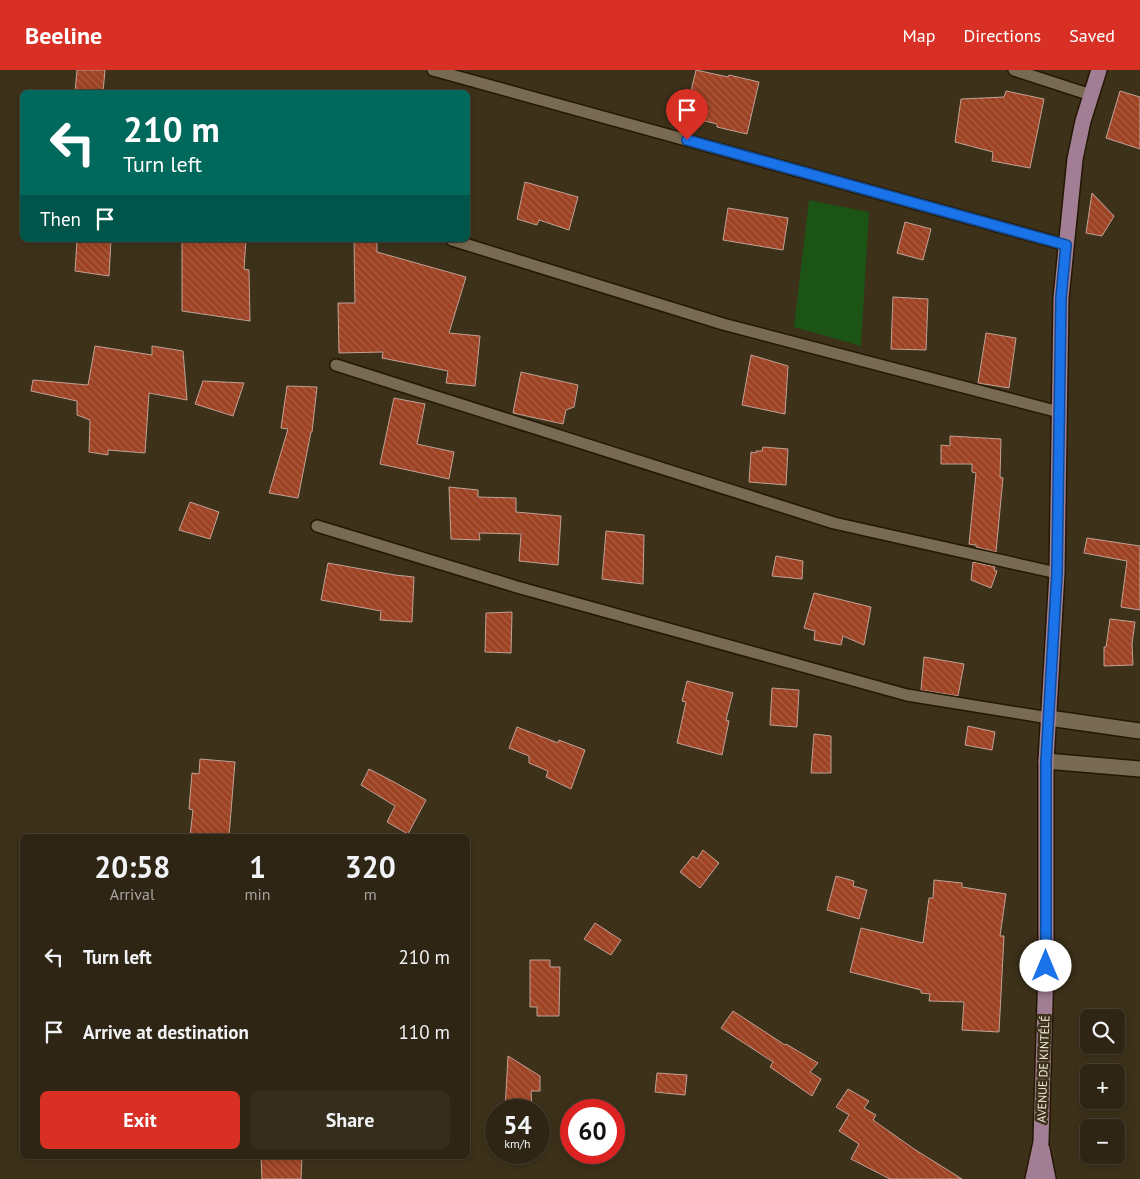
<!DOCTYPE html>
<meta charset="utf-8">
<style>
body{margin:0;font-family:"PT Sans",sans-serif;background:#362d1d;color:#f1f3f6;height:100vh;display:flex;flex-direction:column;font-size:19px;white-space:nowrap}
*{box-sizing:border-box;margin:0}
p{font-size:16px;color:#a7a5a0}
.icon{flex:none;width:28px;height:28px;fill:none;stroke:currentColor;stroke-width:2;stroke-linecap:round;stroke-linejoin:round}
.map{position:relative;flex:1;overflow:hidden}
.drawer{position:absolute;left:20px;top:764px;width:450px;height:325px;display:flex;flex-direction:column;background:#2e2514;border-radius:8px;box-shadow:0 2px 8px #0003,0 0 0 1px #494234}
.drawer>*{flex:none}
.top-card{position:absolute;left:20px;top:20px;width:450px;height:152px;border-radius:8px;box-shadow:0 2px 8px #0003,0 0 0 1px #494234;background:#00695c;color:#fff;overflow:hidden}
.controls{position:absolute;left:1080px;top:939px;display:grid;gap:10px}
.controls a{display:grid;place-items:center;width:45px;height:45px;border-radius:8px;background:#2e2514;box-shadow:0 2px 8px #0003,0 0 0 1px #494234;font-size:25px}
.speed{position:absolute;left:485px;top:1029px;display:flex;gap:10px;font-size:25px;font-weight:700;text-align:center}
.speed>*{display:grid;place-content:center;width:65px;height:65px;border-radius:50%;background:#2e2514;box-shadow:0 2px 8px #0003,0 0 0 1px #494234;line-height:1}
.speed small{font-size:12px;font-weight:400}
.speed .limit{border:8px solid #d22;background:#fff;color:#111}
.pin{position:absolute;display:grid;place-items:center;width:42px;height:42px;color:#fff;margin:-51px -21px;border-radius:50% 50% 50% 0;rotate:-45deg;box-shadow:0 0 5px #0007}
.pin .icon{rotate:45deg}
.me{position:absolute;width:55px;margin:-28px;rotate:0deg;stroke-linejoin:round;filter:drop-shadow(0 0 4px #0008)}
.turn{display:flex;align-items:center;gap:18px;height:105px;padding:0 20px;font-size:22px}
.turn .icon{width:65px;height:65px;stroke-width:2.5}
.turn b{display:block;font-size:35px;line-height:42px}
.then{display:flex;align-items:center;height:48px;padding:0 20px;background:#0003;gap:10px;font-size:19px}
.eta{display:flex;justify-content:space-evenly;align-items:center;height:85px;text-align:center}
.eta b{font-size:30px;font-weight:600;line-height:35px}
.button{display:flex;gap:10px;margin-top:auto;padding:10px 20px}
.button a{flex:1;height:58px;border-radius:8px;background:#d93025;color:#fff;font-size:20px;font-weight:600;line-height:58px;text-align:center}
.button a+a{background:#362d1d;color:#f1f3f6}
ul{padding:0;list-style:none}
li{display:flex;align-items:center;gap:15px;height:75px;padding:0 20px}
li div{flex:1}
li b{display:block;font-size:19px}
li em{font-style:normal}
header{display:flex;align-items:center;gap:30px;box-sizing:border-box;height:70px;padding:0 25px;background:#d93025;color:#fff}
header strong{font-size:24px}
nav{display:flex;gap:28px;margin-inline-start:auto;font-size:18px}
.map>svg:first-child{display:block}
</style>
<header>
<strong>Beeline</strong>
<nav><a>Map</a><a>Directions</a><a>Saved</a></nav>
</header>
<div class="map">
<svg width="1140" height="1109" viewBox="0 0 1140 1109">
<defs>
<pattern id="building-back-hatch" width="6" height="6" patternUnits="userSpaceOnUse" patternTransform="scale(1.25)"><rect width="6" height="6" fill="#9d4324"/><path d="M-1 5l2 2M0 0l6 6M5-1l2 2" fill="none" stroke="#ab5e43"/></pattern>
</defs>
<rect width="100%" height="100%" fill="#3d311a"/>
<polygon fill="#1c5416" points="809,130 869,142 861,276 794,257"/>
<g fill="url(#building-back-hatch)" stroke="#c1a197">
<polygon points="77,0 105,0 103,22 75,22"/>
<polygon points="696,0 728,7 729,5 759,12 747,64 717,57 717,54 685,46"/>
<polygon points="1006,21 1044,29 1030,98 992,91 993,82 955,72 961,29 1004,27"/>
<polygon points="1120,21 1140,27 1140,79 1106,68"/>
<polygon points="525,112 578,127 569,160 539,150 537,155 517,149"/>
<polygon points="1092,123 1114,146 1102,166 1086,163"/>
<polygon points="728,138 788,148 783,180 723,170"/>
<polygon points="905,152 931,159 923,190 897,183"/>
<polygon points="77,170 111,170 109,206 75,201"/>
<polygon points="182,170 246,170 244,199 249,200 250,251 182,241"/>
<polygon points="354,170 377,170 377,182 466,207 449,263 480,266 475,316 446,313 448,301 382,288 383,282 339,283 338,233 355,233"/>
<polygon points="893,227 928,229 926,280 891,279"/>
<polygon points="986,263 1016,268 1009,318 978,313"/>
<polygon points="95,276 152,285 152,276 183,281 187,330 149,323 145,383 108,380 108,385 89,382 90,350 77,345 77,331 31,321 33,310 88,315"/>
<polygon points="751,285 788,296 785,344 742,335"/>
<polygon points="521,302 578,315 574,337 566,340 563,354 513,343"/>
<polygon points="203,311 244,313 233,346 195,334"/>
<polygon points="287,316 317,317 312,362 311,362 298,428 269,423 288,359 281,358"/>
<polygon points="394,328 425,334 417,374 454,382 449,409 380,394"/>
<polygon points="950,366 1001,369 1000,407 1003,408 996,482 976,477 976,475 969,474 976,403 972,402 972,394 941,394 941,375 950,376"/>
<polygon points="763,377 788,379 786,415 749,412 751,382 756,383 756,381 762,381"/>
<polygon points="449,417 478,420 478,427 516,428 516,442 561,446 558,495 519,491 521,464 479,463 480,470 451,469"/>
<polygon points="190,432 219,442 210,469 179,460"/>
<polygon points="606,461 644,465 643,514 602,509"/>
<polygon points="1087,468 1140,476 1140,540 1121,537 1127,491 1084,483"/>
<polygon points="776,486 803,491 802,509 772,506"/>
<polygon points="973,492 995,497 994,500 997,501 991,518 971,510"/>
<polygon points="328,493 395,505 414,507 412,552 380,550 381,541 321,530"/>
<polygon points="814,523 871,537 864,575 843,566 841,575 814,570 815,561 804,558"/>
<polygon points="512,542 511,583 485,582 486,543"/>
<polygon points="1110,549 1135,552 1132,574 1133,595 1104,596 1104,577 1106,577"/>
<polygon points="924,587 964,594 958,626 921,620"/>
<polygon points="687,611 733,623 726,650 729,651 722,685 677,673 686,632 682,631"/>
<polygon points="772,618 799,620 797,657 770,655"/>
<polygon points="968,656 995,662 992,680 965,675"/>
<polygon points="517,657 558,673 559,670 585,680 571,719 546,707 548,701 529,693 529,686 509,678"/>
<polygon points="814,664 831,666 831,703 811,703"/>
<polygon points="200,689 235,692 229,766 190,766 193,740 189,739 192,703 199,704"/>
<polygon points="369,699 394,712 426,730 408,764 387,752 395,736 361,715"/>
<polygon points="703,780 719,793 700,818 680,802 693,786 697,789"/>
<polygon points="836,806 854,811 853,816 867,820 859,849 827,840"/>
<polygon points="934,810 962,813 962,817 1006,824 1000,866 1004,866 999,962 962,960 964,932 929,931 930,924 921,923 921,920 850,902 861,858 923,873 929,828 933,828"/>
<polygon points="595,853 621,870 611,885 584,869"/>
<polygon points="530,890 550,890 550,897 560,897 559,946 537,946 537,937 530,937"/>
<polygon points="733,941 785,975 786,974 818,993 810,1002 821,1009 812,1026 770,997 773,992 721,958"/>
<polygon points="508,986 540,1006 540,1021 531,1021 532,1040 505,1040"/>
<polygon points="657,1003 687,1005 685,1025 655,1022"/>
<polygon points="848,1019 869,1031 864,1038 876,1045 873,1050 914,1079 962,1109 890,1109 851,1089 859,1074 839,1061 849,1045 836,1037"/>
<polygon points="261,1086 302,1086 301,1109 262,1109"/>
</g>
<g fill="none" stroke-linecap="round" stroke-linejoin="round">
<defs>
<g id="service">
<polyline points="433,0 1066,175"/>
<polyline points="1014,0 1091,25"/>
<polyline points="452,170 723,254 1059,342"/>
<polyline points="336,295 834,453 1057,503"/>
<polyline points="317,456 517,517 907,625 1049,648"/>
</g>
<g id="minor">
<polyline points="1049,648 1140,661"/>
<polyline points="1046,691 1140,699"/>
</g>
<g id="primary">
<polyline points="1042,1079 1048,1109"/>
<polyline points="1033,1109 1041,1072 1046,896 1046,691 1057,503 1061,228 1075,89 1083,51 1099,0"/>
</g>
</defs>
<use href="#service" stroke="#241803" stroke-width="14"/>
<use href="#minor" stroke="#241803" stroke-width="18"/>
<use href="#primary" stroke="#241803" stroke-width="18"/>
<use href="#service" stroke="#796b53" stroke-width="11"/>
<use href="#minor" stroke="#796b53" stroke-width="15"/>
<use href="#primary" stroke="#a17e93" stroke-width="15"/>
</g>
<g fill="none" stroke-linecap="round" stroke-linejoin="round">
<defs>
<polyline id="route" points="687,70 1066,175 1061,228 1057,503 1046,691 1046,896"/>
</defs>
<use href="#route" stroke="#114b97" stroke-width="12"/>
<use href="#route" stroke="#1a73e8" stroke-width="9"/>
</g>
<g text-anchor="middle" dominant-baseline="central" stroke-width="5" stroke-linejoin="round" paint-order="stroke">
<g font-size="12" fill="#f2eadc" stroke="#3d311a">
<text transform="translate(1043 999) rotate(-88)">AVENUE DE KINTÉLÉ</text>
</g>
</g>
</svg>
<div class="controls">
<a><svg class="icon" aria-label="search" viewBox="0 0 24 24"><circle cx="10" cy="10" r="6"/><path d="M15 15l6 6"/></svg></a>
<a>+</a>
<a>−</a>
</div>
<div class="speed"><div>54<small>km/h</small></div><div class="limit">60</div></div>
<div class="pin" style="left:687px;top:70px;background:#d93025"><svg class="icon" aria-label="arrive" viewBox="0 0 24 24"><path d="M6 21V4h12l-3 4 3 4H6"/></svg></div>
<svg class="me" style="left:1046px;top:896px" viewBox="-20 -20 40 40"><circle r="19" fill="#fff"/><path d="M0-13L10 11 0 6-10 11z" fill="#1a73e8"/></svg>
<div class="top-card">
<div class="turn"><svg class="icon" aria-label="left" viewBox="0 0 24 24"><path d="M17 20v-9H6M10 6l-5 5 5 5"/></svg><div><b>210 m</b>Turn left</div></div>
<div class="then">Then<svg class="icon" aria-label="arrive" viewBox="0 0 24 24"><path d="M6 21V4h12l-3 4 3 4H6"/></svg></div>
</div>
<section class="drawer">
<div class="eta">
<div><b>20:58</b><p>Arrival</p></div>
<div><b>1</b><p>min</p></div>
<div><b>320</b><p>m</p></div>
</div>
<ul>
<li><svg class="icon" aria-label="left" viewBox="0 0 24 24"><path d="M17 20v-9H6M10 6l-5 5 5 5"/></svg><div><b>Turn left</b></div><em>210 m</em></li>
<li><svg class="icon" aria-label="arrive" viewBox="0 0 24 24"><path d="M6 21V4h12l-3 4 3 4H6"/></svg><div><b>Arrive at destination</b></div><em>110 m</em></li>
</ul>
<div class="button"><a>Exit</a><a>Share</a></div>
</section>
</div>
